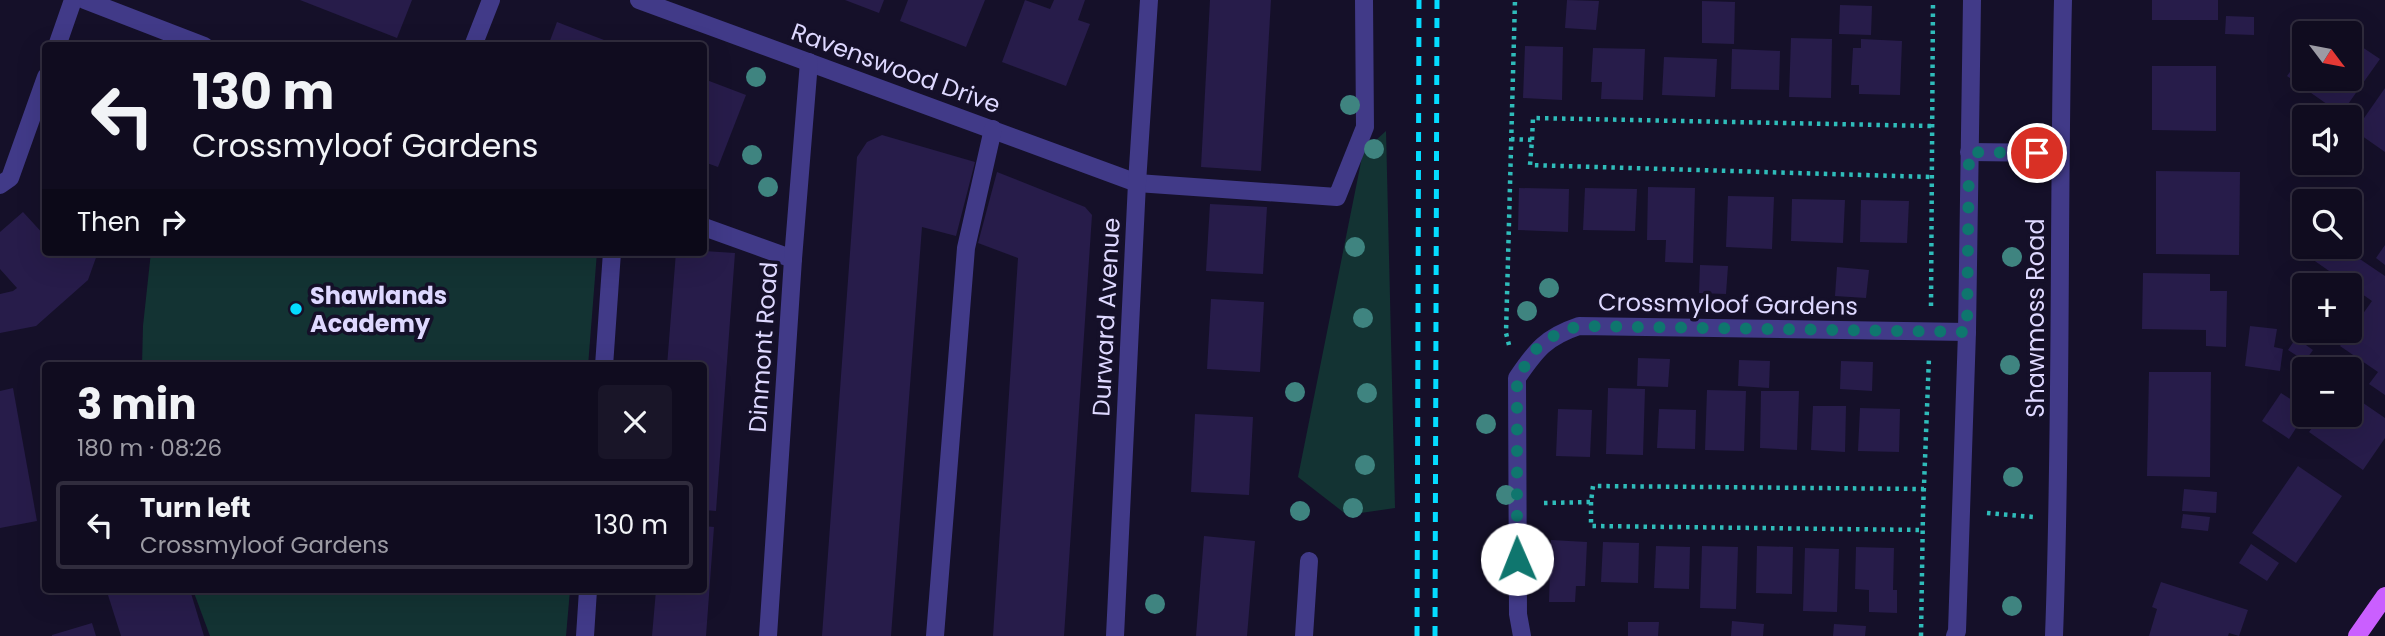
<!DOCTYPE html>
<meta charset="utf-8">
<style>
body{margin:0;font-family:Poppins,sans-serif;background:#191528;color:#f1f3f6;height:100vh;display:flex;flex-direction:column;font-size:26px;white-space:nowrap}
*{box-sizing:border-box;margin:0}
p{font-size:23px;color:#9c9ba4}
.icon{flex:none;width:38px;height:38px;fill:none;stroke:currentColor;stroke-width:2;stroke-linecap:round;stroke-linejoin:round}
.map{position:relative;flex:1;overflow:hidden}
.sheet{position:absolute;left:42px;top:362px;width:665px;height:231px;display:flex;flex-direction:column;background:#100c1f;border-radius:7px;box-shadow:0 7px 28px #0002,0 0 0 2px #302c3d}
.sheet>*{flex:none}
.banner{position:absolute;left:42px;top:42px;width:665px;height:214px;border-radius:7px;box-shadow:0 7px 28px #0002,0 0 0 2px #302c3d;background:#100c1f;color:#f1f3f6;overflow:hidden}
.needle{width:46px;rotate:122deg}
.buttons{position:absolute;left:2292px;top:21px;display:grid;gap:14px}
.buttons a{display:grid;place-items:center;width:70px;height:70px;border-radius:7px;background:#100c1f;box-shadow:0 7px 28px #0002,0 0 0 2px #302c3d;font-size:35px}
.pin{position:absolute;display:grid;place-items:center;width:60px;height:60px;color:#fff;margin:-30px;border:4px solid #fff;border-radius:50%;box-shadow:0 2px 7px #0007}
.me{position:absolute;width:77px;margin:-38px;rotate:359deg;stroke-linejoin:round;filter:drop-shadow(0 0 5px #0008)}
.turn{display:flex;align-items:center;gap:24px;height:147px;padding:0 35px;font-size:32px}
.turn .icon{width:91px;height:91px;stroke-width:2.5}
.turn b{display:block;font-size:49px;line-height:60px}
.then{display:flex;align-items:center;height:66px;padding:0 35px;background:#0003;gap:14px;font-size:26px}
.round{display:grid;place-items:center;flex:none;width:74px;height:74px;border-radius:7px;background:#191528}
.summary{display:flex;align-items:center;justify-content:space-between;height:119px;padding:0 35px}
h1{font-size:42px;font-weight:700;line-height:52px}
ul{padding:0;list-style:none}
li{display:flex;align-items:center;gap:21px;height:88px;margin:0 14px 10px;padding:0 21px;border:4px solid #302c3d;border-radius:7px}
li div{flex:1}
li b{display:block;font-size:26px}
li em{font-style:normal}
.map>svg:first-child{display:block}
</style>
<div class="map">
<svg width="2385" height="636" viewBox="0 0 2385 636">
<rect width="100%" height="100%" fill="#151029"/>
<g fill="#133333">
<polygon points="1386,131 1395,508 1347,515 1298,477 1363,152"/>
<polygon points="151,252 597,252 588,366 142,366 143,326"/>
<polygon points="193,590 570,590 566,636 210,636"/>
</g>
<g fill="#271c4a">
<polygon points="300,0 412,0 397,38"/>
<polygon points="845,0 884,0 879,13"/>
<polygon points="908,0 985,0 966,47 900,21"/>
<polygon points="1025,0 1050,9 1054,0 1085,0 1078,20 1090,24 1066,86 1002,62"/>
<polygon points="1210,0 1271,0 1261,171 1201,167"/>
<polygon points="1567,0 1599,1 1596,30 1565,28"/>
<rect x="2152" y="0" width="66" height="20"/>
<polygon points="1702,1 1735,2 1734,44 1702,43"/>
<polygon points="1840,5 1872,6 1871,35 1839,34"/>
<polygon points="2226,16 2254,17 2254,35 2225,34"/>
<polygon points="2325,21 2343,33 2317,33"/>
<polygon points="557,22 617,45 617,46 548,46"/>
<polygon points="1791,38 1832,39 1831,98 1789,97"/>
<polygon points="1861,39 1902,41 1900,95 1859,94 1859,85 1851,85 1853,48 1861,48"/>
<polygon points="2350,39 2380,59 2341,114 2287,76 2305,51 2305,79 2350,79"/>
<polygon points="1525,46 1563,47 1562,100 1523,98"/>
<polygon points="1593,48 1645,49 1643,100 1601,99 1602,82 1591,82"/>
<polygon points="1732,49 1780,51 1779,90 1731,89"/>
<polygon points="1664,57 1717,59 1715,97 1662,95"/>
<polygon points="2152,66 2216,66 2216,131 2152,130"/>
<polygon points="704,79 746,95 718,167 704,162"/>
<polygon points="2385,88 2385,152 2355,131"/>
<polygon points="882,135 975,162 956,236 922,227 891,636 822,636 857,157 867,142"/>
<polygon points="2156,171 2240,172 2239,255 2156,254"/>
<polygon points="997,172 1085,207 1092,215 1064,636 993,636 1018,258 978,243"/>
<polygon points="1648,187 1695,188 1693,263 1665,262 1666,240 1647,240"/>
<polygon points="1519,188 1569,189 1568,232 1518,230"/>
<polygon points="1585,188 1637,189 1635,231 1583,230"/>
<polygon points="1728,196 1774,197 1772,249 1726,247"/>
<polygon points="1792,199 1845,200 1843,243 1791,241"/>
<polygon points="1861,200 1909,201 1907,243 1860,242"/>
<polygon points="1210,204 1267,207 1263,274 1206,271"/>
<polygon points="23,212 46,237 46,252 98,252 88,280 36,326 0,333 0,294 13,291 17,288 0,269 0,232"/>
<polygon points="2305,214 2305,241 2297,238"/>
<polygon points="2385,245 2385,265 2376,258"/>
<polygon points="2320,247 2342,247 2385,276 2385,395 2369,384 2378,372 2340,346 2372,301 2312,259"/>
<polygon points="704,251 735,253 716,511 704,510 704,366 667,366 676,252"/>
<polygon points="1700,265 1728,266 1726,294 1699,293"/>
<polygon points="1837,267 1869,270 1866,298 1835,296"/>
<polygon points="2143,273 2210,274 2210,291 2227,291 2226,347 2206,346 2206,330 2142,329"/>
<polygon points="1211,299 1264,302 1260,372 1207,369"/>
<polygon points="2250,326 2277,329 2274,347 2283,349 2280,371 2245,366"/>
<polygon points="2296,338 2313,350 2305,361 2288,350"/>
<polygon points="1638,358 1670,359 1668,387 1637,386"/>
<polygon points="1739,360 1770,361 1769,388 1738,386"/>
<polygon points="1841,361 1873,362 1872,391 1840,389"/>
<polygon points="2149,372 2211,372 2210,477 2147,476"/>
<polygon points="13,388 37,521 0,528 0,391"/>
<polygon points="1608,388 1645,389 1643,455 1606,454"/>
<polygon points="1707,390 1746,391 1744,451 1705,450"/>
<polygon points="1761,391 1799,391 1797,450 1760,448"/>
<polygon points="2281,393 2305,408 2305,414 2289,439 2262,421"/>
<polygon points="2350,394 2385,418 2385,438 2363,470 2309,432 2322,415 2350,415"/>
<polygon points="1813,406 1846,406 1845,452 1811,450"/>
<polygon points="1860,408 1900,409 1899,452 1858,451"/>
<polygon points="1558,409 1592,410 1590,457 1556,456"/>
<polygon points="1659,409 1696,410 1695,449 1657,448"/>
<polygon points="1195,414 1253,417 1249,495 1191,492"/>
<polygon points="2298,466 2342,496 2296,563 2252,533"/>
<polygon points="2184,489 2217,492 2216,513 2182,511"/>
<polygon points="2183,514 2210,517 2208,531 2181,528"/>
<polygon points="704,526 714,527 706,636 652,636 656,590 704,590"/>
<polygon points="1204,536 1255,541 1247,636 1196,636"/>
<polygon points="1551,540 1587,542 1585,586 1576,586 1575,602 1549,602"/>
<polygon points="1603,542 1639,543 1638,583 1601,582"/>
<polygon points="2251,544 2279,563 2267,581 2239,563"/>
<polygon points="1656,546 1690,547 1689,589 1654,588"/>
<polygon points="1702,546 1738,547 1736,609 1700,608"/>
<polygon points="1757,546 1793,547 1792,594 1756,593"/>
<polygon points="1856,547 1894,548 1893,590 1897,590 1897,613 1869,612 1869,590 1855,589"/>
<polygon points="1805,548 1839,549 1837,612 1803,611"/>
<polygon points="2161,582 2248,610 2239,636 2229,633 2228,636 2149,636 2157,609 2152,607"/>
<polygon points="124,590 190,590 204,636 121,636 108,595"/>
<polygon points="1732,621 1764,624 1763,636 1731,636"/>
<polygon points="1628,622 1659,622 1658,636 1628,636"/>
<polygon points="92,623 96,636 52,636 52,635"/>
<polygon points="1834,624 1866,626 1865,636 1833,636"/>
</g>
<g fill="none" stroke-linecap="round" stroke-linejoin="round">
<g stroke="#2fbcba" stroke-width="4.5" stroke-dasharray="3.5 5" stroke-linecap="butt">
<polyline points="1511,139 1532,140 1530,165 1930,177"/>
<polyline points="1532,140 1533,118 1932,126"/>
<polyline points="1931,306 1933,0"/>
<polyline points="1509,345 1506,333 1515,0"/>
<polyline points="1591,502 1591,526 1922,530"/>
<polyline points="1544,503 1591,502 1593,486 1924,489"/>
<polyline points="1987,513 2034,517"/>
<polyline points="1921,636 1923,511 1929,357"/>
</g>
<g stroke="#413a88" stroke-width="18">
<polyline points="85,0 204,46"/>
<polyline points="639,0 1137,183 1337,197 1365,127 1364,0"/>
<polyline points="57,46 73,0"/>
<polyline points="473,46 491,0"/>
<polyline points="1969,152 2059,153"/>
<polyline points="0,185 10,178 46,77"/>
<polyline points="704,227 793,259"/>
<polyline points="604,366 612,252"/>
<polyline points="585,636 588,590"/>
<polyline points="768,636 793,259 809,62"/>
<polyline points="935,636 966,248 993,129"/>
<polyline points="1115,636 1137,183 1149,0"/>
<polyline points="1304,636 1309,561"/>
<path d="M1522,636l-4,-22 -1,-236c19,-28 29,-41 62,-52l388,6"/>
<polyline points="1955,636 1957,631 1967,332 1972,0"/>
<path d="M2054,636c8,-212 4,-424 9,-636"/>
</g>
<polyline stroke="#ca5fff" stroke-width="18" points="2357,636 2385,596"/>
<g stroke="#04dbff" stroke-width="5" stroke-dasharray="10 9" stroke-linecap="butt">
<polyline points="1417,636 1419,0"/>
<polyline points="1435,636 1437,0"/>
</g>
</g>
<g fill="#3f8480">
<circle cx="756" cy="77" r="10"/>
<circle cx="1350" cy="105" r="10"/>
<circle cx="1374" cy="149" r="10"/>
<circle cx="752" cy="155" r="10"/>
<circle cx="768" cy="187" r="10"/>
<circle cx="1355" cy="247" r="10"/>
<circle cx="2012" cy="257" r="10"/>
<circle cx="1549" cy="288" r="10"/>
<circle cx="1527" cy="311" r="10"/>
<circle cx="1363" cy="318" r="10"/>
<circle cx="2010" cy="365" r="10"/>
<circle cx="1295" cy="392" r="10"/>
<circle cx="1367" cy="393" r="10"/>
<circle cx="1486" cy="424" r="10"/>
<circle cx="1365" cy="465" r="10"/>
<circle cx="2013" cy="477" r="10"/>
<circle cx="1506" cy="495" r="10"/>
<circle cx="1353" cy="508" r="10"/>
<circle cx="1300" cy="511" r="10"/>
<circle cx="1155" cy="604" r="10"/>
<circle cx="2012" cy="606" r="10"/>
</g>
<g fill="none" stroke-linecap="round" stroke-linejoin="round">
<polyline stroke="#0f766e" stroke-width="12" stroke-dasharray="0 21.6" points="1517,559 1517,378 1537,348 1559,332 1579,326 1967,332 1969,152 2037,153"/>
</g>
<circle fill="#04dbff" stroke="#151029" stroke-width="2.5" cx="296" cy="309" r="7"/>
<g text-anchor="middle" dominant-baseline="central" stroke-width="7" stroke-linejoin="round" paint-order="stroke">
<g font-size="24" fill="#ded8ff" stroke="#151029">
<text transform="translate(896 68) rotate(20)">Ravenswood Drive</text>
<text transform="translate(1728 304) rotate(1)">Crossmyloof Gardens</text>
<text transform="translate(1106 317) rotate(-87)">Durward Avenue</text>
<text transform="translate(2035 318) rotate(-90)">Shawmoss Road</text>
<text transform="translate(763 347) rotate(-86)">Dinmont Road</text>
</g>
<g font-size="24" font-weight="bold" fill="#ded8ff" stroke="#151029" text-anchor="start">
<text x="310" y="295">Shawlands<tspan x="310" dy="28">Academy</tspan></text>
</g>
</g>
</svg>
<div class="buttons">
<a><svg class="needle" viewBox="-14 -14 28 28"><path d="M0-13l5 13h-10z" fill="#e53935"/><path d="M0 13l5-13h-10z" fill="#9c9ba4"/></svg></a>
<a><svg class="icon" aria-label="sound" viewBox="0 0 24 24"><path d="M4 9h4l5-4v14l-5-4H4zM17 9q2 3 0 6"/></svg></a>
<a><svg class="icon" aria-label="search" viewBox="0 0 24 24"><circle cx="10" cy="10" r="6"/><path d="M15 15l6 6"/></svg></a>
<a>+</a>
<a>−</a>
</div>
<div class="pin" style="left:2037px;top:153px;background:#d93025"><svg class="icon" aria-label="arrive" viewBox="0 0 24 24"><path d="M6 21V4h12l-3 4 3 4H6"/></svg></div>
<svg class="me" style="left:1517px;top:559px" viewBox="-20 -20 40 40"><circle r="19" fill="#fff"/><path d="M0-13L10 11 0 6-10 11z" fill="#0f766e"/></svg>
<div class="banner">
<div class="turn"><svg class="icon" aria-label="left" viewBox="0 0 24 24"><path d="M17 20v-9H6M10 6l-5 5 5 5"/></svg><div><b>130 m</b>Crossmyloof Gardens</div></div>
<div class="then">Then<svg class="icon" aria-label="right" viewBox="0 0 24 24"><path d="M7 20v-9h11M14 6l5 5-5 5"/></svg></div>
</div>
<section class="sheet">
<div class="summary"><div><h1>3 min</h1><p>180 m · 08:26</p></div><a class="round"><svg class="icon" aria-label="close" viewBox="0 0 24 24"><path d="M6 6l12 12M18 6L6 18"/></svg></a></div>
<ul>
<li><svg class="icon" aria-label="left" viewBox="0 0 24 24"><path d="M17 20v-9H6M10 6l-5 5 5 5"/></svg><div><b>Turn left</b><p>Crossmyloof Gardens</p></div><em>130 m</em></li>
</ul>
</section>
</div>
